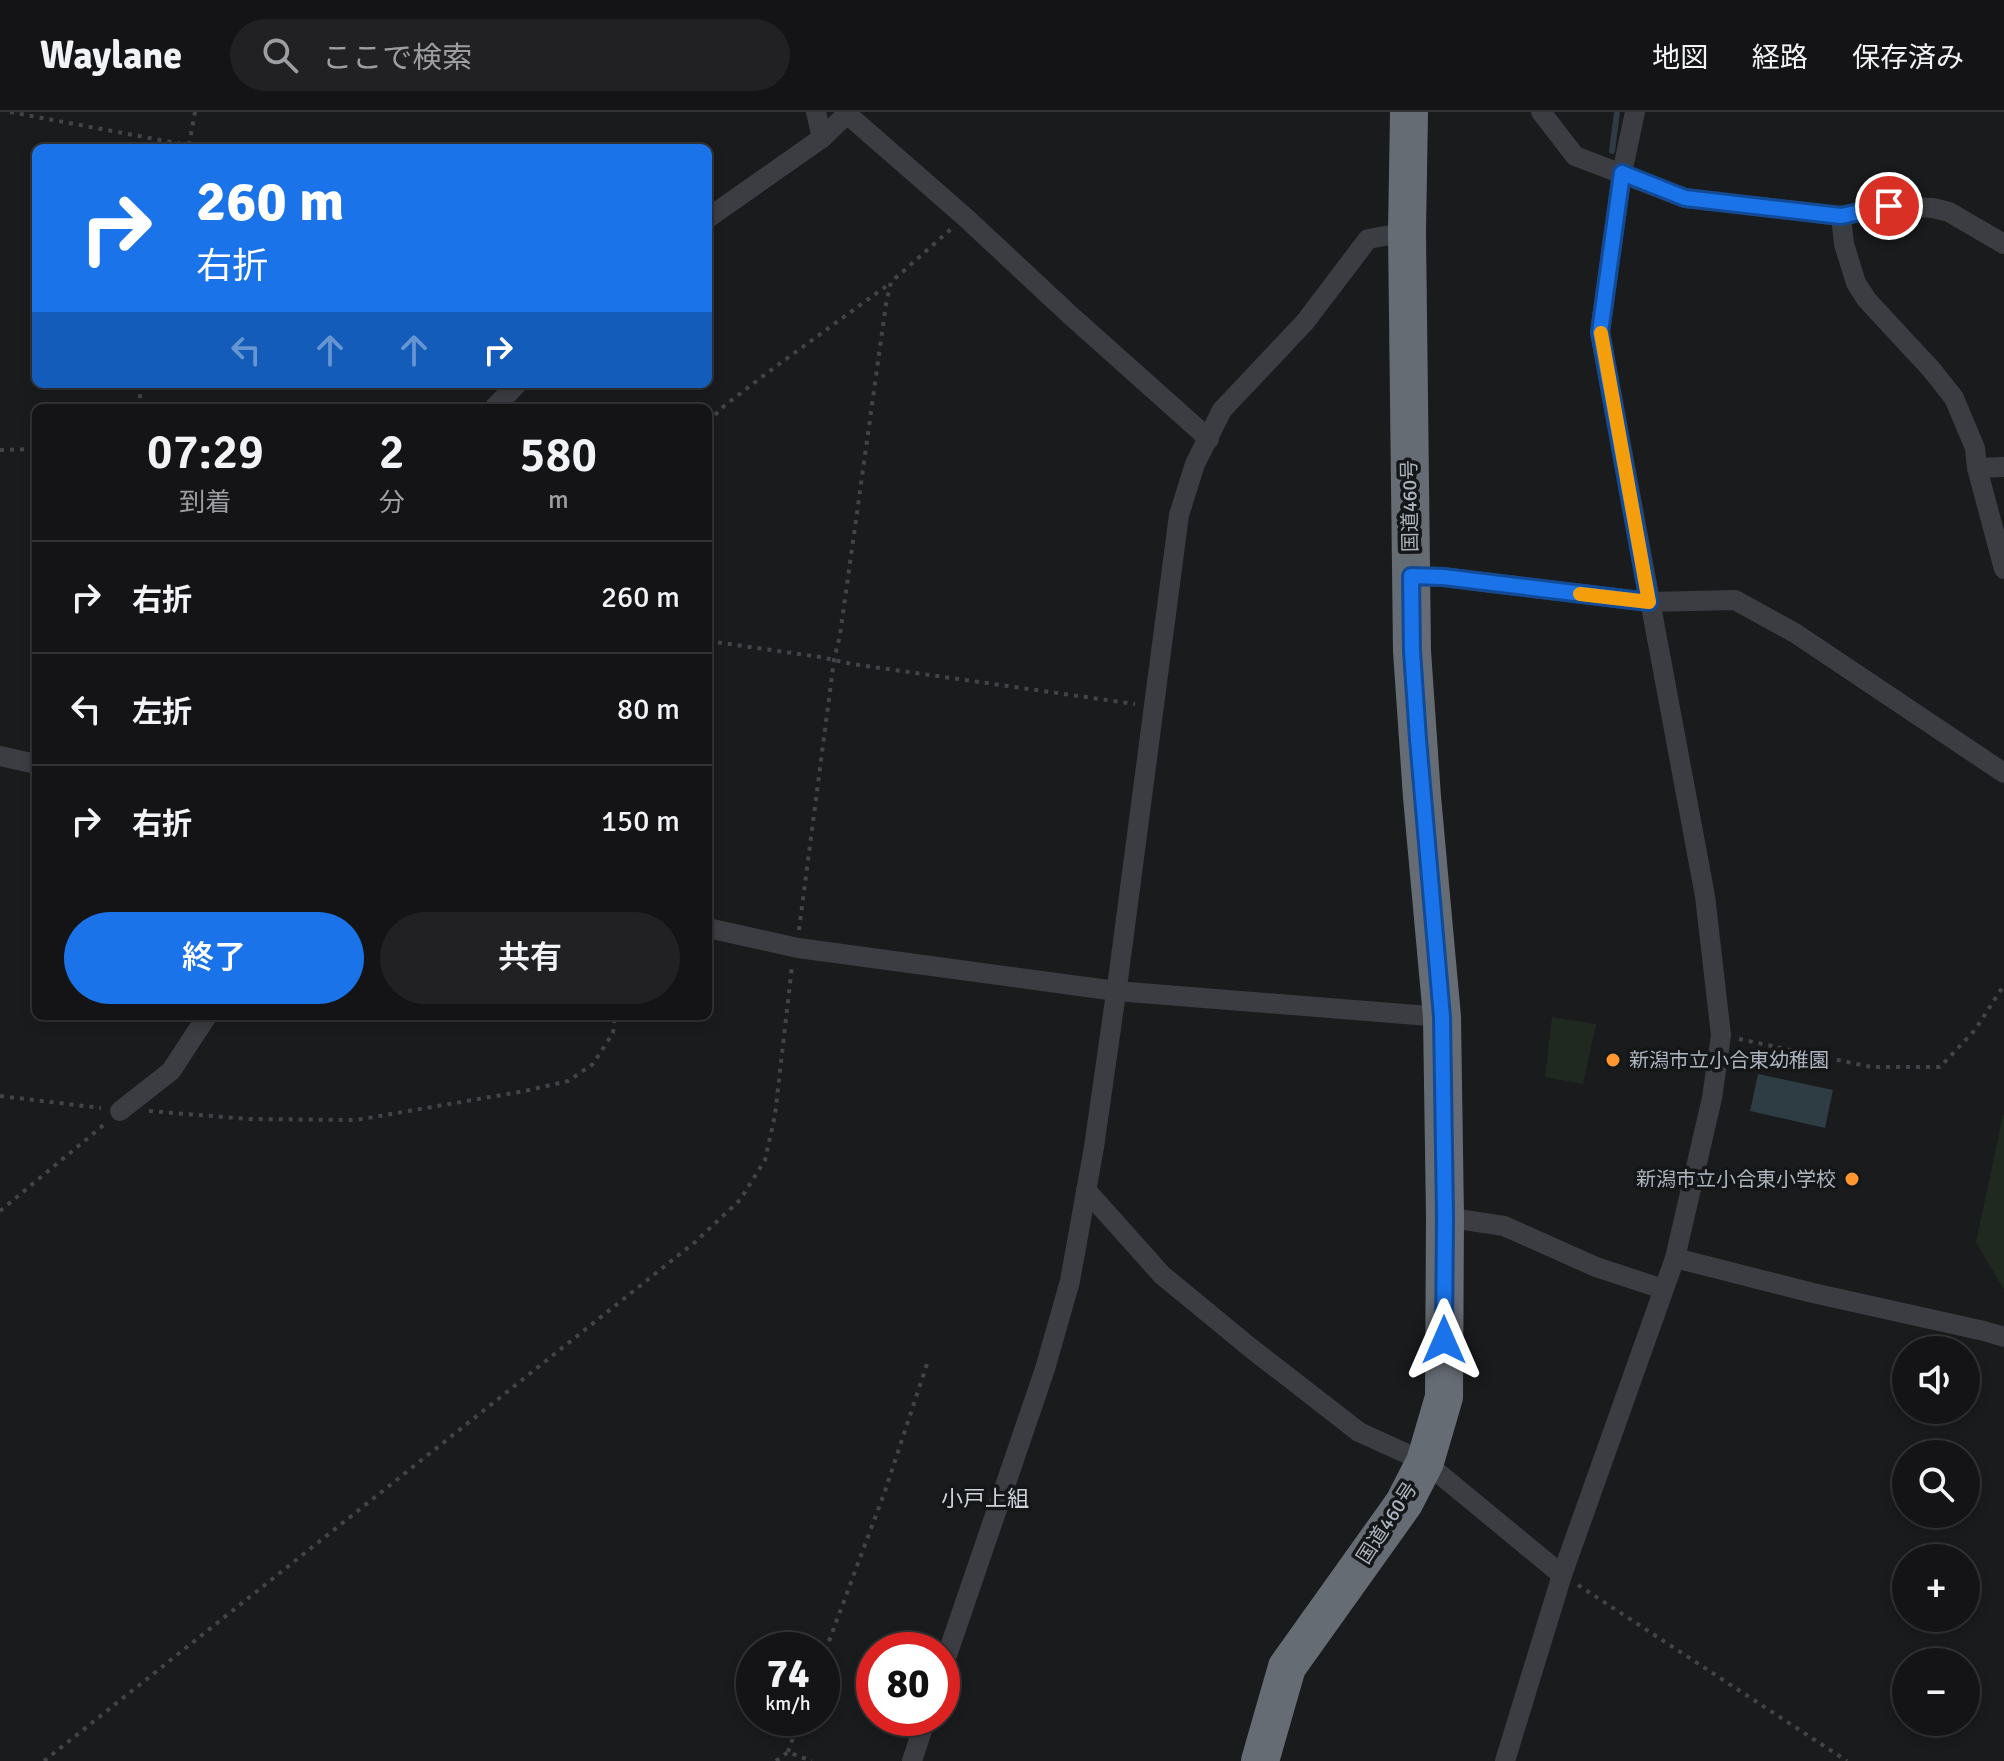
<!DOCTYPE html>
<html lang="ja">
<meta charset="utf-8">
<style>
body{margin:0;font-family:Signika,"Noto Sans JP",sans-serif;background:#212123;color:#f1f3f6;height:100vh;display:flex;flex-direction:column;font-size:30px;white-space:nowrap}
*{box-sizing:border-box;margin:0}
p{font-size:26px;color:#9d9ea1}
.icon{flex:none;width:44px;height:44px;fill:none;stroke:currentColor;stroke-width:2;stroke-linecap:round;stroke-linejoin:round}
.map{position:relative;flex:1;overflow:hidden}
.details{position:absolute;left:32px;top:292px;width:680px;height:616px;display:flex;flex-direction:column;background:#141416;border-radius:12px;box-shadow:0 4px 12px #0003,0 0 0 2px #333335}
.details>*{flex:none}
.guide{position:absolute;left:32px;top:32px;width:680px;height:244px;border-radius:12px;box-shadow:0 4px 12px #0003,0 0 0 2px #333335;background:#1a73e8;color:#fff;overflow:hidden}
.controls{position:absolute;left:1892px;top:1224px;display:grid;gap:16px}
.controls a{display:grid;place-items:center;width:88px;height:88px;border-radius:50%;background:#141416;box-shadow:0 4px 12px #0003,0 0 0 2px #333335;font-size:40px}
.speed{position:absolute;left:736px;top:1520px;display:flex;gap:16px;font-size:40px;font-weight:700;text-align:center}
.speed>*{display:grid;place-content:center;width:104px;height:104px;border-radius:50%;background:#141416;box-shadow:0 4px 12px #0003,0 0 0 2px #333335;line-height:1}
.speed small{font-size:20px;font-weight:400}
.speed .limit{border:12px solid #d22;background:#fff;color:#111}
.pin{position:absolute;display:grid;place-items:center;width:68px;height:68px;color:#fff;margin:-34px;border:4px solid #fff;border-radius:50%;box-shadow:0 2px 8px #0007}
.me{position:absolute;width:88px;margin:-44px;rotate:0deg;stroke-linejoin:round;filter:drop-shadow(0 0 6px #0008)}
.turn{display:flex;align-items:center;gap:28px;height:168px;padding:0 32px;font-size:36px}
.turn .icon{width:104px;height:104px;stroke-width:2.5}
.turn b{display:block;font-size:56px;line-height:68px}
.lanes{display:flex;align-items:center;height:76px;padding:0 32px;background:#0003;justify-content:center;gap:40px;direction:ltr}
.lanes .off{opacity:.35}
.eta{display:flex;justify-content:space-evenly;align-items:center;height:136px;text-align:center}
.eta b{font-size:48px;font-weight:600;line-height:56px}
.primary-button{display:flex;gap:16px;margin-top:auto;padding:16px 32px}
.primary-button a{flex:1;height:92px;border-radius:48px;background:#1a73e8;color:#fff;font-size:32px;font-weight:600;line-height:92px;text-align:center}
.primary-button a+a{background:#212123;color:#f1f3f6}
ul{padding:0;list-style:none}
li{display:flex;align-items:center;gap:24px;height:112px;padding:0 32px;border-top:2px solid #333335}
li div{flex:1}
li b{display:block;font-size:30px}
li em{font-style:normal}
header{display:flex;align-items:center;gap:48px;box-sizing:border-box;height:112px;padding:0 40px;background:#141416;border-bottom:2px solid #333335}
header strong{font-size:38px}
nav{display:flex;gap:44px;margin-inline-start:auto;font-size:28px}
.search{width:560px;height:72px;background:#212123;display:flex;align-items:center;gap:20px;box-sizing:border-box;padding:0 28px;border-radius:44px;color:#9d9ea1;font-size:30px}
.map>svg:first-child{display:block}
</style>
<header>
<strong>Waylane</strong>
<div class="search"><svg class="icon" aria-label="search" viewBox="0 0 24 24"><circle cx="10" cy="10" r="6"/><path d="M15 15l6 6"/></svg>ここで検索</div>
<nav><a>地図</a><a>経路</a><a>保存済み</a></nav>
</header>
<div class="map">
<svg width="2004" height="1649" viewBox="0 0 2004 1649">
<rect width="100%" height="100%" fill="#1a1b1d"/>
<g fill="#202920">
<polygon points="1552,905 1596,912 1583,972 1545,965"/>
<polygon points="2003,1003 2004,1003 2004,1178 1976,1130"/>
</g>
<polygon fill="#2e3d43" points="1758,962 1833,978 1825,1016 1750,999"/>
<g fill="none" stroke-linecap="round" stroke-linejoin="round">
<polyline stroke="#2e3d43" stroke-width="6" points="1612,39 1617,0"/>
<g stroke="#41454a" stroke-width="4" stroke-dasharray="4 6" stroke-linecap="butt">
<polyline points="10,0 203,36"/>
<polyline points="189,33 195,0"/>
<polyline points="138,296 142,272"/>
<polyline points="708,310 724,294 767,261 889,172"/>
<polyline points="0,338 36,337"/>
<polyline points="708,529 820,545 852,552 1135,592"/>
<polyline points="799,818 834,548 840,523 886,192 891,170 951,117"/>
<polyline points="1739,927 1871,955 1940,955 1975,918 2004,873"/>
<polyline points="0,984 101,996"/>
<polyline points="149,999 249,1007 356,1008 525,979 568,969 593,952 613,921 615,904"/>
<polyline points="0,1099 106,1011"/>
<polyline points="1578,1473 1847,1649"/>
<polyline points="822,1548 885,1379 928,1249"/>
<polyline points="788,1640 800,1606"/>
<polyline points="44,1649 695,1130 740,1088 765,1048 775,1003 792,854"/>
<polyline points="776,1649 788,1640 812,1649"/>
</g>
<g stroke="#3b3d43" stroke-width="20">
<polyline points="816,0 822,26"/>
<polyline points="1541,0 1575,44 1685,86 1841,104 1889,94 1933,96 1949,100 2004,132"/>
<polyline points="847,2 965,105 1069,202 1209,327"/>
<polyline points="1841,104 1844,132 1856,171 1867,188 1931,257 1954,286 1975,336 1977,356 2004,457"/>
<polyline points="708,106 822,26 849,0"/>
<polyline points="494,296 517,272"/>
<polyline points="1977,356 2004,355"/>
<polyline points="1411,464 1443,465 1649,490 1735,488 1795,521 2004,661"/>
<polyline points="0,644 36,652"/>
<polyline points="708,816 798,836 1116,879 1442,905"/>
<polyline points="120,999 171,959 207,904"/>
<polyline points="1086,1078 1162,1163 1252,1237 1359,1320 1425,1350 1562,1463"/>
<polyline points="1445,1105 1504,1114 1596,1155 1663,1177"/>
<polyline points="1675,1146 1813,1181 1984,1219 2004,1225"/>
<polyline points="942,1558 1045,1257 1070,1169 1094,1035 1119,860 1179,403 1195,352 1222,298 1305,210 1368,127 1407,120"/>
<polyline points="912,1649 926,1606"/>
<polyline points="1505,1649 1562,1463 1675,1146 1712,986 1721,923 1705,784 1600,220 1622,61 1635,0"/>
</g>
<polyline stroke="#666c74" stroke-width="38" points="1260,1649 1287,1555 1404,1391 1425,1350 1444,1285 1445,1105 1442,905 1422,685 1412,539 1407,120 1409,0"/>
</g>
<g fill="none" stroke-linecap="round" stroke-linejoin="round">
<defs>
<polyline id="route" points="1444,1228 1445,1105 1442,905 1418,627 1412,539 1411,464 1443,465 1649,490 1600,220 1622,61 1685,86 1841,104 1889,94"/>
</defs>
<use href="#route" stroke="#114b97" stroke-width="20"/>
<use href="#route" stroke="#1a73e8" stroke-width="14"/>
<polyline stroke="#f59e0b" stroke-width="14" points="1580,482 1649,490 1601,221"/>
</g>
<g fill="#ff9630" stroke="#151618" stroke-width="3">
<circle cx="1613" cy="948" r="8"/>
<circle cx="1852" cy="1067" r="8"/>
</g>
<g text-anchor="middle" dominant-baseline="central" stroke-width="7" stroke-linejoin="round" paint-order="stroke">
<g font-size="20" fill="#acb4be" stroke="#151618">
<text transform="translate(1410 394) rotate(-91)">国道460号</text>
<text transform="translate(1387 1411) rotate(-57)">国道460号</text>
</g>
<g font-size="20" fill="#acb4be" stroke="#151618" text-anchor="start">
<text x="1629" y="948">新潟市立小合東幼稚園</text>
<text x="1836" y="1067" text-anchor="end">新潟市立小合東小学校</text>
</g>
<g font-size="22" fill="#cdd3d9" stroke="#151618">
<text x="985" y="1386">小戸上組</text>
</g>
</g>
</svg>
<div class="controls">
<a><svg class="icon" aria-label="sound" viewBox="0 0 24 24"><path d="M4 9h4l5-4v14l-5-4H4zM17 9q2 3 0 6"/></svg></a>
<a><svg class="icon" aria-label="search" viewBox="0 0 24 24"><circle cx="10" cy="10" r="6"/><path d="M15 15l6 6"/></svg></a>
<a>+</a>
<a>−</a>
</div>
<div class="speed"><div>74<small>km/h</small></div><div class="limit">80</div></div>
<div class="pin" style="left:1889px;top:94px;background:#d93025"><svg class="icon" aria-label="arrive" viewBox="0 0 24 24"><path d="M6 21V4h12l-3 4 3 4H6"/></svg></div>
<svg class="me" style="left:1444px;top:1228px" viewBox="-20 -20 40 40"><path d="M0-17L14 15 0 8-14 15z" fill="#1a73e8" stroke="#fff" stroke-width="4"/></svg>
<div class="guide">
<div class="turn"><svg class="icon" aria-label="right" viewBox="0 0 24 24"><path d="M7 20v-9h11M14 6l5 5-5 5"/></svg><div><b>260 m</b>右折</div></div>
<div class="lanes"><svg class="icon off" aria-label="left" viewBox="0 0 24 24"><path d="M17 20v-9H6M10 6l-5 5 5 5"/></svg><svg class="icon off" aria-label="ahead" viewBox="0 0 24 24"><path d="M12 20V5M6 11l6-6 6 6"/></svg><svg class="icon off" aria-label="ahead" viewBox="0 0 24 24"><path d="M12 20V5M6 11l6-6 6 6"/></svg><svg class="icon" aria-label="right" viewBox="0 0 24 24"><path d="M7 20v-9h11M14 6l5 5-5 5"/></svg></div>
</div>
<section class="details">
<div class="eta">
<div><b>07:29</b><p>到着</p></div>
<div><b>2</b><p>分</p></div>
<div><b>580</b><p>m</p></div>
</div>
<ul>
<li><svg class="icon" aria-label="right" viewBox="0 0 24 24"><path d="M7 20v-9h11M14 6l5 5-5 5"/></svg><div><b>右折</b></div><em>260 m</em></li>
<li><svg class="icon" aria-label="left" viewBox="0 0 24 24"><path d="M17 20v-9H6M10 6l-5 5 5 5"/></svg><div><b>左折</b></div><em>80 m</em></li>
<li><svg class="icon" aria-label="right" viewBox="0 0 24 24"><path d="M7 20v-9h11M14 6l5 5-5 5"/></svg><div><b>右折</b></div><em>150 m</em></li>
</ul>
<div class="primary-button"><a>終了</a><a>共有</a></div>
</section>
</div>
